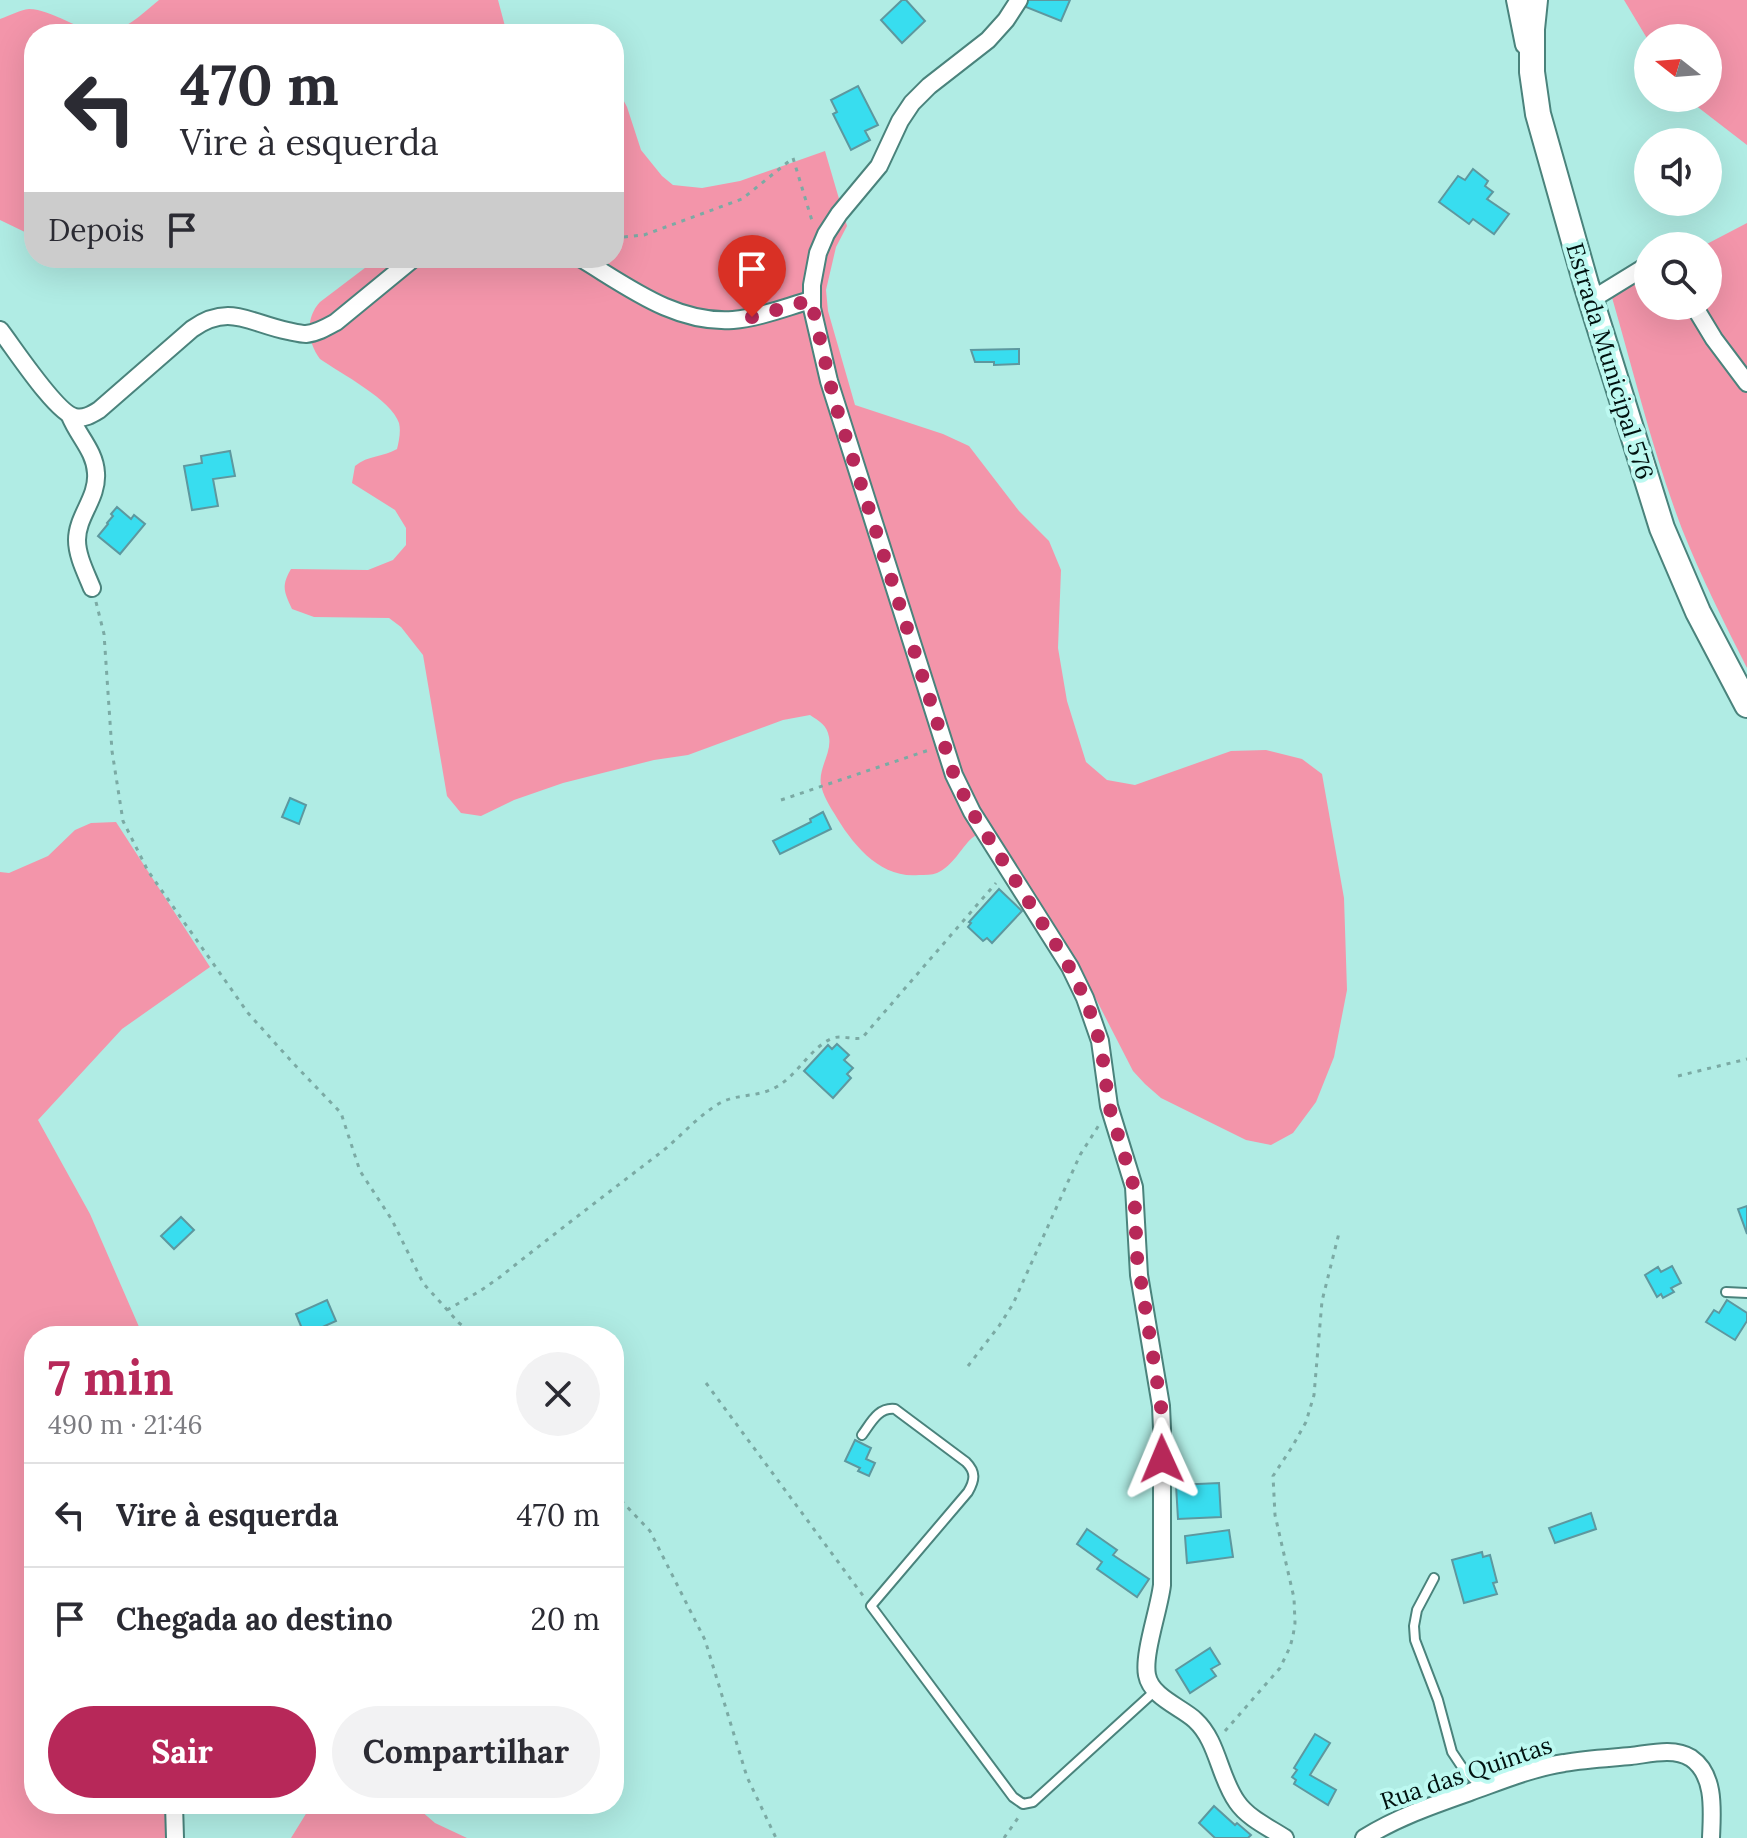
<!DOCTYPE html>
<html lang="pt">
<meta charset="utf-8">
<style>
body{margin:0;font-family:Lora,serif;background:#f2f2f3;color:#2b2b33;height:100vh;display:flex;flex-direction:column;font-size:30px;white-space:nowrap}
*{box-sizing:border-box;margin:0}
p{font-size:26px;color:#7c7c81}
.icon{flex:none;width:44px;height:44px;fill:none;stroke:currentColor;stroke-width:2;stroke-linecap:round;stroke-linejoin:round}
.map{position:relative;flex:1;overflow:hidden}
.details{position:absolute;left:24px;top:1326px;width:600px;height:488px;display:flex;flex-direction:column;background:#fff;border-radius:32px;box-shadow:0 8px 32px #0002}
.details>*{flex:none}
.top-card{position:absolute;left:24px;top:24px;width:600px;height:244px;border-radius:32px;box-shadow:0 8px 32px #0002;background:#fff;color:#2b2b33;overflow:hidden}
.needle{width:52px;rotate:287deg}
.fabs{position:absolute;left:1634px;top:24px;display:grid;gap:16px}
.fabs a{display:grid;place-items:center;width:88px;height:88px;border-radius:50%;background:#fff;box-shadow:0 8px 32px #0002;font-size:40px}
.pin{position:absolute;display:grid;place-items:center;width:68px;height:68px;color:#fff;margin:-82px -34px;border-radius:50% 50% 50% 0;rotate:-45deg;box-shadow:0 0 8px #0007}
.pin .icon{rotate:45deg}
.me{position:absolute;width:88px;margin:-44px;rotate:359deg;stroke-linejoin:round;filter:drop-shadow(0 0 6px #0008)}
.turn{display:flex;align-items:center;gap:28px;height:168px;padding:0 24px;font-size:36px}
.turn .icon{width:104px;height:104px;stroke-width:2.5}
.turn b{display:block;font-size:56px;line-height:68px}
.then{display:flex;align-items:center;height:76px;padding:0 24px;background:#0003;gap:16px;font-size:30px}
.round{display:grid;place-items:center;flex:none;width:84px;height:84px;border-radius:42px;background:#f2f2f3}
.overview{display:flex;align-items:center;justify-content:space-between;height:136px;padding:0 24px}
h1{font-size:48px;font-weight:700;line-height:60px;color:#b72859}
.button{display:flex;gap:16px;margin-top:auto;padding:16px 24px}
.button a{flex:1;height:92px;border-radius:48px;background:#b72859;color:#fff;font-size:32px;font-weight:700;line-height:92px;text-align:center}
.button a+a{background:#f2f2f3;color:#2b2b33}
ul{padding:0;list-style:none}
li{display:flex;align-items:center;gap:24px;height:104px;padding:0 24px;border-top:2px solid #e1e1e2}
li div{flex:1}
li b{display:block;font-size:30px}
li em{font-style:normal}
.map>svg:first-child{display:block}
</style>
<div class="map">
<svg width="1747" height="1838" viewBox="0 0 1747 1838">
<rect width="100%" height="100%" fill="#b0ece4"/>
<g fill="#f395aa">
<path d="M159,0h339l8,30 3,4h-475v199l-5,1 -29,-14v-201c9,-3 20,-9 29,-10 24,0 57,27 78,23 21,-3 36,-19 52,-32z"/>
<polygon points="1624,0 1747,0 1747,145 1686,98 1708,98 1708,38 1648,38 1648,40"/>
<path d="M614,82l13,25 14,43 21,26 11,9 29,3 38,-7 85,-30 22,75 -11,21 -10,43 2,21 27,94 88,29 26,12 50,65 30,30 12,29 -3,78 9,53 19,61 21,18 28,5 96,-34 35,-1 36,9 20,15 22,124 3,92 -13,67 -18,45 -23,31 -22,12 -25,-5 -85,-42 -16,-14 -12,-13 -36,-70 -46,-79 -63,-93c-5,3 -11,5 -16,9 -12,11 -18,27 -35,35 -5,2 -12,2 -18,2 -39,4 -67,-31 -85,-62 -5,-8 -11,-18 -13,-28 -3,-17 11,-32 8,-48 -2,-12 -10,-16 -19,-22l-27,5 -95,35 -34,5 -91,23 -49,17 -33,16 -20,-3 -14,-17 -24,-141 -22,-28 -12,-9 -75,-1 -22,-8c-8,-17 -11,-23 -1,-40l77,1 25,-10 13,-15v-17l-11,-18 -43,-27 3,-17c13,-11 29,-9 42,-17 2,-8 4,-18 2,-26 -7,-23 -59,-50 -79,-64 -13,-17 -15,-41 0,-57l58,-44h236z"/>
<path d="M1747,223v445c-23,-46 -46,-91 -65,-139 -29,-76 -48,-156 -71,-235l37,-19v31h60v-60h-5z"/>
<polygon points="116,822 210,967 122,1029 38,1120 90,1214 143,1336 34,1336 34,1804 178,1804 181,1838 0,1838 0,872 9,873 48,856 75,830 91,823"/>
<polygon points="312,1804 413,1804 435,1823 467,1838 291,1838"/>
</g>
<g fill="#38ddef" stroke="#5d989f" stroke-width="2">
<polygon points="902,0 906,0 925,21 902,43 881,20"/>
<polygon points="1023,0 1070,0 1061,21 1021,5"/>
<polygon points="858,86 878,125 865,131 870,140 851,150 833,114 837,112 831,100"/>
<polygon points="1473,169 1488,181 1485,186 1493,192 1487,199 1509,214 1494,234 1473,219 1469,224 1439,202 1458,176 1465,180"/>
<polygon points="1019,349 1019,364 994,365 994,362 975,362 971,350"/>
<polygon points="230,451 235,476 213,479 218,506 192,510 184,466 202,463 201,456"/>
<polygon points="117,507 131,519 134,515 145,524 120,554 98,536 108,524 107,523 113,516 111,514"/>
<polygon points="290,798 306,805 299,824 282,817"/>
<polygon points="823,812 831,829 780,854 773,841 811,822 810,819"/>
<polygon points="999,889 1022,911 992,943 987,938 983,941 968,927 971,923 969,922"/>
<polygon points="837,1044 849,1055 844,1060 853,1068 847,1074 851,1078 833,1098 804,1071 828,1045 832,1049"/>
<polygon points="1747,1206 1747,1234 1738,1209"/>
<polygon points="181,1217 194,1230 174,1249 161,1236"/>
<polygon points="1672,1266 1681,1283 1671,1288 1674,1292 1663,1298 1661,1294 1657,1297 1645,1275 1658,1267 1661,1272"/>
<polygon points="327,1300 336,1321 318,1329 321,1336 305,1336 296,1314"/>
<polygon points="1727,1300 1747,1313 1747,1321 1735,1340 1706,1322 1714,1310 1719,1313"/>
<polygon points="855,1440 871,1448 866,1459 875,1463 869,1476 858,1471 860,1468 845,1461"/>
<polygon points="1219,1483 1221,1517 1178,1519 1176,1485"/>
<polygon points="1591,1513 1596,1529 1555,1543 1549,1528"/>
<polygon points="1087,1529 1117,1550 1113,1555 1149,1579 1137,1597 1097,1569 1102,1562 1077,1544"/>
<polygon points="1229,1530 1233,1557 1187,1563 1185,1536"/>
<polygon points="1482,1552 1483,1557 1490,1555 1497,1582 1493,1583 1497,1594 1464,1603 1452,1560"/>
<polygon points="1210,1648 1220,1664 1211,1669 1216,1676 1190,1693 1176,1670"/>
<polygon points="1315,1734 1330,1743 1310,1775 1336,1790 1328,1805 1294,1784 1296,1780 1292,1777 1297,1770 1294,1768"/>
<polygon points="1214,1806 1235,1825 1237,1823 1251,1835 1248,1838 1215,1838 1199,1823"/>
</g>
<g fill="none" stroke-linecap="round" stroke-linejoin="round">
<defs>
<g id="lane">
<polyline points="1726,1292 1747,1293"/>
<path d="M862,1435c9,-12 16,-28 33,-26l71,53c10,10 9,18 2,30l-97,114 142,191 10,7 10,-2 122,-111"/>
<polyline points="1434,1578 1417,1610 1414,1626 1415,1640 1438,1700 1452,1752 1462,1767 1481,1787"/>
</g>
<g id="street">
<path d="M1019,0l-13,20 -18,20 -59,46 -17,17 -12,18 -21,45 -40,48 -13,20 -8,19 -6,32v23l17,73 125,394 18,37 98,155 15,31 15,43 9,65 25,81 5,88 22,131 1,23v156c-3,25 -19,69 -15,90 4,22 34,32 48,45 23,21 24,57 42,82 11,16 31,25 48,36"/>
<polyline points="1515,0 1524,45"/>
<path d="M580,258c47,28 95,66 153,62 26,-2 53,-13 78,-20"/>
<polyline points="1591,300 1648,265"/>
<polyline points="1694,306 1714,339 1747,383"/>
<path d="M0,330c14,18 56,83 75,87 9,2 16,-2 24,-7l93,-81c37,-26 57,-6 96,2 5,1 13,3 18,3 11,-1 21,-7 30,-12l78,-64"/>
<path d="M70,416c8,20 25,35 26,57 2,25 -19,43 -19,67 0,16 9,33 15,48"/>
<polyline points="174,1804 175,1838"/>
<path d="M1364,1838c34,-21 69,-33 106,-46 31,-11 62,-24 94,-29 22,-4 45,-5 67,-7 18,-2 43,-9 60,2 25,17 21,54 20,80"/>
</g>
<polyline id="secondary" points="1535,0 1532,29 1532,72 1538,114 1586,284 1662,528 1698,612 1747,705"/>
</defs>
<use href="#lane" stroke="#4a837c" stroke-width="12"/>
<use href="#street" stroke="#4a837c" stroke-width="20"/>
<use href="#secondary" stroke="#4a837c" stroke-width="28"/>
<g stroke="#7baaa4" stroke-width="3" stroke-dasharray="4 6" stroke-linecap="butt">
<polyline points="614,238 644,235 742,199 793,158 813,224"/>
<polyline points="96,602 104,634 112,751 123,821 148,871 248,1013 293,1063 341,1113 360,1171 392,1220 423,1283 459,1323 476,1336"/>
<polyline points="781,800 929,750"/>
<polyline points="1678,1076 1747,1059"/>
<path d="M447,1310l33,-19 20,-14c54,-43 109,-85 164,-127 18,-15 35,-35 56,-47 18,-10 39,-5 58,-17 20,-12 34,-40 55,-48 10,-3 19,2 29,0l134,-155"/>
<polyline points="968,1366 999,1326 1013,1304 1080,1155 1099,1125"/>
<polyline points="706,1383 864,1597"/>
<polyline points="614,1493 650,1531 705,1640 747,1777 776,1838"/>
<polyline points="1225,1731 1280,1668 1290,1647 1293,1636 1295,1623 1294,1598 1275,1515 1273,1476 1292,1447 1306,1422 1314,1395 1322,1301 1339,1233"/>
<polyline points="1004,1838 1020,1815"/>
</g>
<use href="#lane" stroke="#fff" stroke-width="8"/>
<use href="#street" stroke="#fff" stroke-width="16"/>
<use href="#secondary" stroke="#fff" stroke-width="24"/>
</g>
<g fill="none" stroke-linecap="round" stroke-linejoin="round">
<polyline stroke="#b72859" stroke-width="14" stroke-dasharray="0 25.2" points="752,317 811,300 834,400 954,775 972,812 1065,959 1085,998 1096,1028 1102,1053 1109,1106 1134,1187 1137,1257 1161,1406 1162,1459"/>
</g>
<g text-anchor="middle" dominant-baseline="central" stroke-width="8" stroke-linejoin="round" paint-order="stroke">
<g font-size="24" fill="#00110f" stroke="#bdf9f1">
<text transform="translate(1610 361) rotate(73)">Estrada Municipal 576</text>
<text transform="translate(1466 1773) rotate(-19)">Rua das Quintas</text>
</g>
</g>
</svg>
<div class="fabs">
<a><svg class="needle" viewBox="-14 -14 28 28"><path d="M0-13l5 13h-10z" fill="#e53935"/><path d="M0 13l5-13h-10z" fill="#7c7c81"/></svg></a>
<a><svg class="icon" aria-label="sound" viewBox="0 0 24 24"><path d="M4 9h4l5-4v14l-5-4H4zM17 9q2 3 0 6"/></svg></a>
<a><svg class="icon" aria-label="search" viewBox="0 0 24 24"><circle cx="10" cy="10" r="6"/><path d="M15 15l6 6"/></svg></a>
</div>
<div class="pin" style="left:752px;top:317px;background:#d93025"><svg class="icon" aria-label="arrive" viewBox="0 0 24 24"><path d="M6 21V4h12l-3 4 3 4H6"/></svg></div>
<svg class="me" style="left:1162px;top:1459px" viewBox="-20 -20 40 40"><path d="M0-17L14 15 0 8-14 15z" fill="#b72859" stroke="#fff" stroke-width="4"/></svg>
<div class="top-card">
<div class="turn"><svg class="icon" aria-label="left" viewBox="0 0 24 24"><path d="M17 20v-9H6M10 6l-5 5 5 5"/></svg><div><b>470 m</b>Vire à esquerda</div></div>
<div class="then">Depois<svg class="icon" aria-label="arrive" viewBox="0 0 24 24"><path d="M6 21V4h12l-3 4 3 4H6"/></svg></div>
</div>
<section class="details">
<div class="overview"><div><h1>7 min</h1><p>490 m · 21:46</p></div><a class="round"><svg class="icon" aria-label="close" viewBox="0 0 24 24"><path d="M6 6l12 12M18 6L6 18"/></svg></a></div>
<ul>
<li><svg class="icon" aria-label="left" viewBox="0 0 24 24"><path d="M17 20v-9H6M10 6l-5 5 5 5"/></svg><div><b>Vire à esquerda</b></div><em>470 m</em></li>
<li><svg class="icon" aria-label="arrive" viewBox="0 0 24 24"><path d="M6 21V4h12l-3 4 3 4H6"/></svg><div><b>Chegada ao destino</b></div><em>20 m</em></li>
</ul>
<div class="button"><a>Sair</a><a>Compartilhar</a></div>
</section>
</div>
